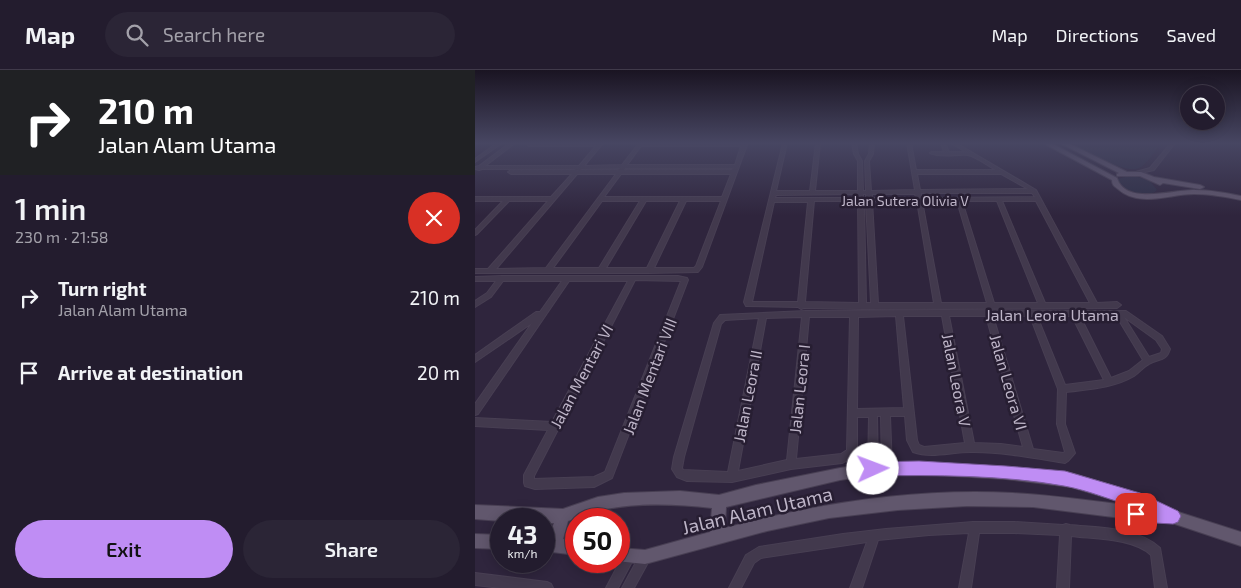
<!DOCTYPE html>
<meta charset="utf-8">
<style>
body{margin:0;font-family:"Exo 2",sans-serif;background:#2b2536;color:#f1f3f6;height:100vh;display:flex;flex-direction:column;font-size:19px;white-space:nowrap}
*{box-sizing:border-box;margin:0}
p{font-size:16px;color:#a3a1aa}
.icon{flex:none;width:28px;height:28px;fill:none;stroke:currentColor;stroke-width:2;stroke-linecap:round;stroke-linejoin:round}
.map{position:relative;flex:1;overflow:hidden}
.drawer{display:flex;flex-direction:column;background:#231c2e;width:475px}
.drawer>*{flex:none}
.guide{background:#202124;color:#fff;overflow:hidden}
.fabs{position:absolute;left:705px;top:15px;display:grid;gap:10px}
.fabs a{display:grid;place-items:center;width:45px;height:45px;border-radius:50%;background:#231c2e;box-shadow:0 2px 12px #0003,0 0 0 1px #403a4a;font-size:25px}
.speed{position:absolute;left:15px;top:438px;display:flex;gap:10px;font-size:25px;font-weight:700;text-align:center}
.speed>*{display:grid;place-content:center;width:65px;height:65px;border-radius:50%;background:#231c2e;box-shadow:0 2px 12px #0003,0 0 0 1px #403a4a;line-height:1}
.speed small{font-size:12px;font-weight:400}
.speed .limit{border:8px solid #d22;background:#fff;color:#111}
.pin{position:absolute;display:grid;place-items:center;width:42px;height:42px;color:#fff;margin:-21px;border-radius:10px;box-shadow:0 2px 8px #0006}
.me{position:absolute;width:55px;margin:-28px;rotate:88deg;stroke-linejoin:round;filter:drop-shadow(0 0 4px #0008)}
.turn{display:flex;align-items:center;gap:18px;height:105px;padding:0 15px;font-size:22px}
.turn .icon{width:65px;height:65px;stroke-width:2.5}
.turn b{display:block;font-size:35px;line-height:42px}
.round{display:grid;place-items:center;flex:none;width:52px;height:52px;border-radius:26px;background:#2b2536}
.summary{display:flex;align-items:center;justify-content:space-between;height:85px;padding:0 15px}
h1{font-size:30px;font-weight:600;line-height:38px}
.cta{display:flex;gap:10px;margin-top:auto;padding:10px 15px}
.cta a{flex:1;height:58px;border-radius:30px;background:#bf8df4;color:#111;font-size:20px;font-weight:600;line-height:58px;text-align:center}
.cta a+a{background:#2b2536;color:#f1f3f6}
ul{padding:0;list-style:none}
li{display:flex;align-items:center;gap:15px;height:75px;padding:0 15px}
li div{flex:1}
li b{display:block;font-size:19px}
li em{font-style:normal}
header{display:flex;align-items:center;gap:30px;box-sizing:border-box;height:70px;padding:0 25px;background:#231c2e;border-bottom:1px solid #403a4a}
header strong{font-size:24px}
nav{display:flex;gap:28px;margin-inline-start:auto;font-size:18px}
.search{width:350px;height:45px;background:#2b2536;display:flex;align-items:center;gap:12px;box-sizing:border-box;padding:0 18px;border-radius:28px;color:#a3a1aa;font-size:19px}
main{display:flex;flex:1;min-height:0}
.map>svg:first-child{display:block}
</style>
<header>
<strong>Map</strong>
<div class="search"><svg class="icon" aria-label="search" viewBox="0 0 24 24"><circle cx="10" cy="10" r="6"/><path d="M15 15l6 6"/></svg>Search here</div>
<nav><a>Map</a><a>Directions</a><a>Saved</a></nav>
</header>
<main>
<section class="drawer">
<div class="guide">
<div class="turn"><svg class="icon" aria-label="right" viewBox="0 0 24 24"><path d="M7 20v-9h11M14 6l5 5-5 5"/></svg><div><b>210 m</b>Jalan Alam Utama</div></div>
</div>
<div class="summary"><div><h1>1 min</h1><p>230 m · 21:58</p></div><a class="round" style="background:#d93025;color:#fff"><svg class="icon" aria-label="close" viewBox="0 0 24 24"><path d="M6 6l12 12M18 6L6 18"/></svg></a></div>
<ul>
<li><svg class="icon" aria-label="right" viewBox="0 0 24 24"><path d="M7 20v-9h11M14 6l5 5-5 5"/></svg><div><b>Turn right</b><p>Jalan Alam Utama</p></div><em>210 m</em></li>
<li><svg class="icon" aria-label="arrive" viewBox="0 0 24 24"><path d="M6 21V4h12l-3 4 3 4H6"/></svg><div><b>Arrive at destination</b></div><em>20 m</em></li>
</ul>
<div class="cta"><a>Exit</a><a>Share</a></div>
</section>
<div class="map">
<svg width="766" height="518" viewBox="0 0 766 518">
<rect width="100%" height="100%" fill="#2f253d"/>
<g fill="#2d2d44">
<path d="M594,73h92c-6,8 -12,18 -20,24 -13,10 -58,-18 -72,-24z"/>
<path d="M657,105l18,6 7,9c-11,11 -32,2 -40,-9l1,-2z"/>
</g>
<g fill="none" stroke-linecap="round" stroke-linejoin="round">
<defs>
<g id="minor">
<polygon points="22,73 27,73 0,92 0,89"/>
<path d="M35,73h5l-30,23h94l17,-20h-67l-3,-3h77l-19,23 38,-1 17,-22h108v2l-45,122 -4,5 -49,1h-174v-4h13l60,-68h-39l-32,33 -2,1v-5l28,-29h-28v-4h76l21,-23h-61l-3,-2 3,-2h63l2,-1h-94l-3,1 -4,-1v-2l4,-1zM166,76h100l-6,19h-108zM145,98l-2,2h-38l1,-1zM150,98h108l-1,2h-108zM102,104h39l-70,94 -50,1zM146,104h110l-9,23h-118zM127,131h38l-41,67h-46zM171,131h34l-33,67h-41zM211,131h35l-25,65 -2,2h-40z"/>
<path d="M308,73h4l-11,48h34l6,-48h4l-5,48h43v-30l-4,-7 -2,-11h4l2,11 4,7 1,30h3l-1,-30 4,-7 1,-11h4l-1,11 -4,7 2,30 44,-1 -8,-47h4l5,27h80c-8,-4 -19,-13 -28,-15 -12,-1 -27,3 -38,-2l2,-1h12l-3,-9h4l4,9h17l-15,-9h5l80,47 61,113 20,-1 4,3 -4,3 -254,1 -59,-1 -3,1 -3,-2 -52,-1 -2,-4zM442,104h84l27,15 -108,1zM446,123h111l3,4 -114,1zM383,124v4h-83l1,-3zM388,124h3v4h-3zM397,124h43l1,4h-44zM339,131h44l1,102 -54,-1zM389,131h2l5,102h-5zM397,131h45l17,102h-56zM447,131h35l30,102h-46zM487,131h35l41,102h-44zM527,131h34l54,102h-45zM299,132h34l-10,100h-46z"/>
<polygon points="696,73 700,73 679,100 657,105 657,103 675,98"/>
<path d="M27,206h176l9,2 1,2 -76,198 -18,9 -59,2 -10,-3 -1,-3v-8l24,-45 -73,-4v-8l77,4 76,-141h-59l-91,133 -3,1v-11l57,-81 -57,39v-7l61,-43h4l22,-31h-59l-12,16 -16,10v-6l12,-8 9,-12h-21v-4zM160,210l46,1 -76,191 -11,5 -60,2v-3z"/>
<path d="M470,240l181,1 36,25 8,13c-4,13 -11,9 -21,15 -6,3 -9,8 -15,12 -20,12 -45,13 -68,16l-1,32 10,29 -7,8 -3,2c-31,-5 -61,-11 -91,-11 -20,-1 -42,7 -61,0l-6,-12 -2,-24h-15l2,52 -2,3 -3,2 -3,-2 -2,-3 -1,-52h-4l1,53 -2,3 -3,2 -3,-2 -2,-3 1,-52h-12v36l-2,3 -13,7 -51,6 -59,13 -45,-1 -10,-4 -5,-8 2,-12 40,-134 6,-8 86,-4zM421,246l8,92 -47,1 1,-92zM428,246h39l23,127 -41,4 -5,-2 -2,-5zM474,246h37l37,131 -22,-3 -27,-1zM518,246h37l28,73 -1,35 8,28 -2,1 -30,-4zM562,246h35l32,64 -39,5zM605,246l37,1 26,43 -14,11 -18,7zM327,247l-15,143 -49,11 28,-153zM334,247h41l-3,133 -6,4 -45,5zM649,247l32,23 6,9 -1,4 -12,4zM284,248l-31,154 -45,-2 -1,-2 2,-11 37,-133 4,-4z"/>
<path d="M498,452h41l49,3 3,-1 4,1c28,3 68,2 90,23l7,40h-12l-4,-33c-17,-17 -57,-16 -80,-19l-2,52h-12l3,-53 -46,-2h-35l-8,55h-12l10,-55 -40,2 -51,5 -16,48h-12l17,-46 -106,16 -7,5 -13,25h-12l17,-33 13,-8 84,-13 43,-5z"/>
<polygon points="154,480 158,482 160,486 143,518 131,518 150,482"/>
<polygon points="170,481 174,483 176,487 159,518 147,518 166,483"/>
<polygon points="0,503 72,512 76,514 78,518 26,518 0,515"/>
</g>
<g id="major">
<path d="M568,73h8l66,35c9,28 57,11 78,12 15,0 31,3 46,6v4c-15,-3 -31,-6 -47,-6 -24,0 -55,14 -76,-5 -4,-3 -6,-4 -6,-9z"/>
<polygon points="585,73 593,73 652,102 666,102 679,107 725,115 729,117 725,119 688,113 685,115 665,106 642,106 642,104 644,103"/>
<path d="M444,392l87,5 65,6 69,21 35,17 66,21v14l-72,-24 -24,-1 -112,-14 -66,-1 -69,4 -69,8 -62,13 -122,33 -29,-3h3v-13l26,2 65,-18 2,-24c-37,-4 -78,-6 -114,3 -10,2 -20,7 -30,10l-5,18 13,2v14l-32,-4v-14h5l5,-14h-10v-4h-43v2l-26,-2v-14l88,4 35,-12 26,-4 56,-2 39,4 37,-10 84,-17 33,-5zM444,404l87,5 65,8 63,19c-40,-5 -80,-11 -121,-13 -97,-5 -195,10 -288,35l1,-21 114,-27 33,-5z"/>
<polygon points="0,464 26,465 26,479 0,478"/>
</g>
</defs>
<use href="#minor" stroke="#483f53" stroke-width="2"/>
<use href="#major" stroke="#483f53" stroke-width="2"/>
<use href="#minor" fill="#42394d" fill-rule="evenodd"/>
<use href="#major" fill="#61576d" fill-rule="evenodd"/>
</g>
<linearGradient id="sky" x2="0" y2="1"><stop stop-color="#1a1422"/><stop offset="0.5" stop-color="#474662"/><stop offset="1" stop-color="#474662" stop-opacity="0"/></linearGradient>
<rect width="766" height="146" fill="url(#sky)"/>
<path fill="#bf8df4" stroke="#7c5c9f" d="M444,391l87,5 59,5 75,22 38,18 3,5 -3,6 -5,2 -37,-2 -5,-3 -3,-5 3,-6 3,-1c-23,-7 -47,-17 -70,-21 -61,-11 -129,-11 -191,-10l-5,-2 -2,-5 2,-5 5,-2z"/>
<g text-anchor="middle" dominant-baseline="central" stroke-width="5" stroke-linejoin="round" paint-order="stroke">
<g font-size="14" fill="#beb5c8" stroke="#271e32">
<text x="430" y="130">Jalan Sutera Olivia V</text>
</g>
<g font-size="16" fill="#beb5c8" stroke="#271e32">
<text x="577" y="244">Jalan Leora Utama</text>
<text transform="translate(106 306) rotate(-62)">Jalan Mentari VI</text>
<text transform="translate(174 306) rotate(-69)">Jalan Mentari VIII</text>
<text transform="translate(482 310) rotate(79)">Jalan Leora V</text>
<text transform="translate(534 312) rotate(74)">Jalan Leora VI</text>
<text transform="translate(324 319) rotate(-84)">Jalan Leora I</text>
<text transform="translate(272 326) rotate(-79)">Jalan Leora II</text>
</g>
<g font-size="19" fill="#beb5c8" stroke="#271e32">
<text transform="translate(282 440) rotate(-13)">Jalan Alam Utama</text>
</g>
</g>
</svg>
<div class="fabs">
<a><svg class="icon" aria-label="search" viewBox="0 0 24 24"><circle cx="10" cy="10" r="6"/><path d="M15 15l6 6"/></svg></a>
</div>
<div class="speed"><div>43<small>km/h</small></div><div class="limit">50</div></div>
<div class="pin" style="left:661px;top:444px;background:#d93025"><svg class="icon" aria-label="arrive" viewBox="0 0 24 24"><path d="M6 21V4h12l-3 4 3 4H6"/></svg></div>
<svg class="me" style="left:398px;top:399px" viewBox="-20 -20 40 40"><circle r="19" fill="#fff"/><path d="M0-13L10 11 0 6-10 11z" fill="#bf8df4"/></svg>
</div>
</main>
